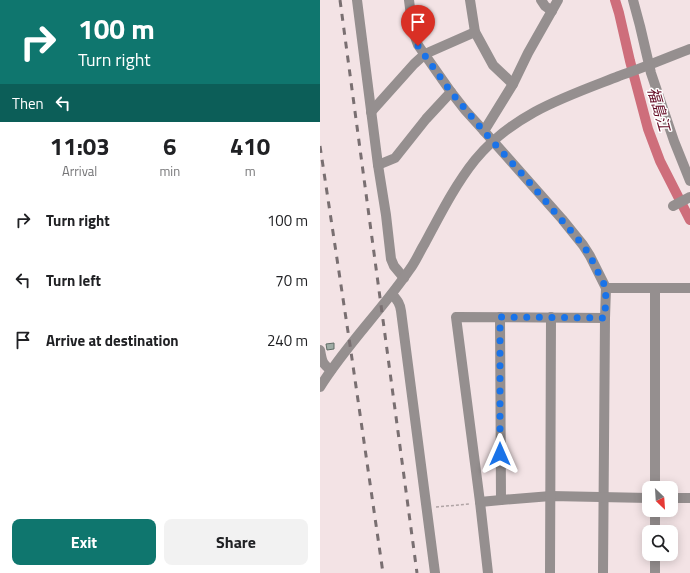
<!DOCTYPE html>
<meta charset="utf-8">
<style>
body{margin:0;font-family:"Titillium Web","Noto Sans JP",sans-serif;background:#f2f2f2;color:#202124;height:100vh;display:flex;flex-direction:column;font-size:15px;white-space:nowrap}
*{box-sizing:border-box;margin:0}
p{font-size:13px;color:#757577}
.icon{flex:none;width:22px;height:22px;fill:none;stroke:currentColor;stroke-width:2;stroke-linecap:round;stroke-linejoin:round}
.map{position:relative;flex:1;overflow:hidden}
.drawer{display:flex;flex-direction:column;background:#fff;width:320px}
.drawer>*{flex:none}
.top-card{background:#0f766e;color:#fff;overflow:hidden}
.needle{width:26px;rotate:155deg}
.fabs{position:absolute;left:322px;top:481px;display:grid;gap:8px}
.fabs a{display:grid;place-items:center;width:36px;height:36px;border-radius:8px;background:#fff;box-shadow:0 2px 10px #0003;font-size:20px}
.pin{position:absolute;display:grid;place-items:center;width:34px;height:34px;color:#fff;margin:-41px -17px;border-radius:50% 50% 50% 0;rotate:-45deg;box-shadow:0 0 4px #0007}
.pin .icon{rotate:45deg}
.me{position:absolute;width:44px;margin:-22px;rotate:0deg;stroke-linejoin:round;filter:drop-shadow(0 0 3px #0008)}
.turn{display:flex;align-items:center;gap:14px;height:84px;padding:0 12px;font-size:18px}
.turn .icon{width:52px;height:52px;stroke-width:2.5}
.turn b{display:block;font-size:28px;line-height:34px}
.then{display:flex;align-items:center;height:38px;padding:0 12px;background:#0003;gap:8px;font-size:15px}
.eta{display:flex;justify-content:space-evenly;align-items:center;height:68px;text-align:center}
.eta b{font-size:24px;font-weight:700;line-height:28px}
.primary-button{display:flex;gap:8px;margin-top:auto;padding:8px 12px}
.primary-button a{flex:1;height:46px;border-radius:8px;background:#0f766e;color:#fff;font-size:16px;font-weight:700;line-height:46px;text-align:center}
.primary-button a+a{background:#f2f2f2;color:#202124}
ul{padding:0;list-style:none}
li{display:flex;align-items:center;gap:12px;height:60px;padding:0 12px}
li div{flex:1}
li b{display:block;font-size:15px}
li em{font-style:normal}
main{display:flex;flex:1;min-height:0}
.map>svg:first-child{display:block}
</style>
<main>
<section class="drawer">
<div class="top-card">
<div class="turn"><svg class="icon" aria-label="right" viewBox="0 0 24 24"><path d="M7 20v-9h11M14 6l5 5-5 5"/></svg><div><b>100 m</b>Turn right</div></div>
<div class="then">Then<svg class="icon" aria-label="left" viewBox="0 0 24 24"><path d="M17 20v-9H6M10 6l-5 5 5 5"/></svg></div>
</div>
<div class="eta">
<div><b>11:03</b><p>Arrival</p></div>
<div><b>6</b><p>min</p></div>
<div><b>410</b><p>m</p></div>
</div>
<ul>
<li><svg class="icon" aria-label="right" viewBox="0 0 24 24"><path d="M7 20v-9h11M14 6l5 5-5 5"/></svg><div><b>Turn right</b></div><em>100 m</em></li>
<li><svg class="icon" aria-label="left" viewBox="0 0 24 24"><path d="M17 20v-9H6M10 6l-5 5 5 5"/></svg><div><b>Turn left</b></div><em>70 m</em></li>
<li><svg class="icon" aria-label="arrive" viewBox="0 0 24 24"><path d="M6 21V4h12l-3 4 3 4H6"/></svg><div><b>Arrive at destination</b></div><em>240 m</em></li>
</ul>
<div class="primary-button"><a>Exit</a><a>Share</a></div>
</section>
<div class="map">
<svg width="370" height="573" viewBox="0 0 370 573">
<rect width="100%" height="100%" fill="#f3e3e5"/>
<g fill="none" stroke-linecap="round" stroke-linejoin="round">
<polyline stroke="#ce6e7b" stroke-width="10" points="295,0 299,13 310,61 328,129 340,161 370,220"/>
</g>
<polygon fill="#9faca5" stroke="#616d66" points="14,343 14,349 7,350 6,344"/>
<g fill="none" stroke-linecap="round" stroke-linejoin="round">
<polyline stroke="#b0a4a5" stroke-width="1.5" stroke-dasharray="3 2" stroke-linecap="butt" points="116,507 150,504"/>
<g stroke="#958f8f" stroke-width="10">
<polyline points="37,0 58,165 66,215 71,259 74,266 84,278"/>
<path d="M89,0c2,15 3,31 9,45l33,47 14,18 19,21"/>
<polyline points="150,0 155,32 173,65 193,84"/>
<polyline points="221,0 225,6 232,11"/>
<polyline points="238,0 208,53 193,84 164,131 242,219 263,245 270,256 286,288 285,318 283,573"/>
<polyline points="313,0 320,26 331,73 354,141 370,181"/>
<polyline points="51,112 94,64 105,54 155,32"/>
<polyline points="58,165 75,158 106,119 131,92"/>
<polyline points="353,206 370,197"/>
<polyline points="286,288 370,288"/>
<polyline points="335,288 335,488"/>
<path d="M72,294c5,6 8,9 9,17l34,262"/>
<polyline points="180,317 181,500"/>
<path d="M0,350c2,11 2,14 11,20"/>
<path d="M0,387c26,-42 62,-77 90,-118 6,-8 10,-18 15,-26 15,-28 30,-58 50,-83 39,-47 90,-63 144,-84 24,-8 47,-18 71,-27"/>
<polyline points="351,498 370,498"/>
<polyline points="160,502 181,500 231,496 329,498"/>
<polyline points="335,532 335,510"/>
<polyline points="168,573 160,502 136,317 285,318"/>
<polyline points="230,573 231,317"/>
<polyline points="335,573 335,554"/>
</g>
<g stroke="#796f71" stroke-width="3" stroke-dasharray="7 7" stroke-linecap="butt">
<polyline points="20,0 97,573"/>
<polyline points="0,146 30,345 63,573"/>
</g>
</g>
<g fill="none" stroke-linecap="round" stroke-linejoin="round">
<polyline stroke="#1a73e8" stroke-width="7" stroke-dasharray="0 12.6" points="98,46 131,92 146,110 172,141 204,176 263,245 270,256 286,288 285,318 180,317 180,454"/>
</g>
<g text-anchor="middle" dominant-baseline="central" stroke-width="3" stroke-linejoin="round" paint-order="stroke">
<g font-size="15" font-style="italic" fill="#620822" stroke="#fff">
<text transform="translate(339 109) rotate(74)">福島江</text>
</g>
</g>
</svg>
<div class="fabs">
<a><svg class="needle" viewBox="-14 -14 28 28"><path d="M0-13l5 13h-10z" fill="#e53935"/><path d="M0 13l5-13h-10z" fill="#757577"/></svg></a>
<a><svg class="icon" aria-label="search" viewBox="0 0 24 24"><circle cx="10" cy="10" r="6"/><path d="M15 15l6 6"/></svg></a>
</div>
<div class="pin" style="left:98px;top:46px;background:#d93025"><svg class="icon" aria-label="arrive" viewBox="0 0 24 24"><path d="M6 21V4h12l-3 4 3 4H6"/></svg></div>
<svg class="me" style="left:180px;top:454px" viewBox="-20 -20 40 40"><path d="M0-17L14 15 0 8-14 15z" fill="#1a73e8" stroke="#fff" stroke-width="4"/></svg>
</div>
</main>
